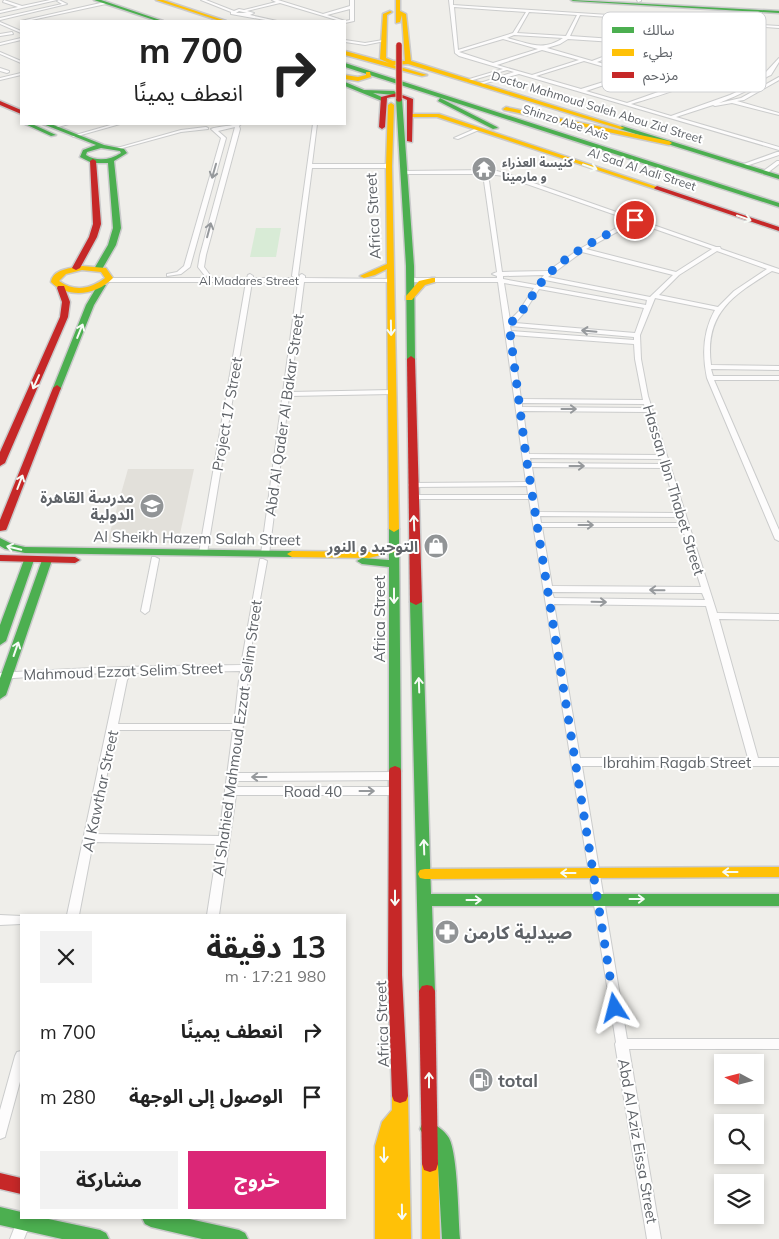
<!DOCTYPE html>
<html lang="ar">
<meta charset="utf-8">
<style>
body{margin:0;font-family:Mulish,"Noto Sans Arabic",sans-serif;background:#f2f2f2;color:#222;direction:rtl;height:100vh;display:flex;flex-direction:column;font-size:19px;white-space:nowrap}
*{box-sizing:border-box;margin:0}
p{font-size:16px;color:#767676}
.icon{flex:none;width:28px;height:28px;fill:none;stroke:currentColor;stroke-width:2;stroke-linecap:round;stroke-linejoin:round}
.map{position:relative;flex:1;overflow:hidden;direction:ltr}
.side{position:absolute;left:20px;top:914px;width:326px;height:305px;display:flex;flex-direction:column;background:#fff;border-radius:0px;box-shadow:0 2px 8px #0003;direction:rtl}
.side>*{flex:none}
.guide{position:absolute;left:20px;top:20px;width:326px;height:105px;border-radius:0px;box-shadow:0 2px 8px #0003;direction:rtl;background:#fff;color:#222;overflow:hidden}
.needle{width:32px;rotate:277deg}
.fabs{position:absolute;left:714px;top:1054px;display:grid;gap:10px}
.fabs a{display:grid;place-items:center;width:50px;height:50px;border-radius:0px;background:#fff;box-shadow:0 2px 8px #0003;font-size:25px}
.pin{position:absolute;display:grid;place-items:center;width:42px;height:42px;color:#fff;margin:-21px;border:2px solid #fff;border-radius:50%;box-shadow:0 1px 5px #0007}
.me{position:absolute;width:55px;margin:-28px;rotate:351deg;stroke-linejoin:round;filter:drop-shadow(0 0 4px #0008)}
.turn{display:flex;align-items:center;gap:18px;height:105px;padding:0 20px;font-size:22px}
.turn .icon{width:65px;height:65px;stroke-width:2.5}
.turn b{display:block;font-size:35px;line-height:42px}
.round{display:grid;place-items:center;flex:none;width:52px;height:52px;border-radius:0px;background:#f2f2f2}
.summary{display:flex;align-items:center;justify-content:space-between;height:85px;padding:0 20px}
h1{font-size:30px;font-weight:700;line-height:38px}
.button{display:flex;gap:10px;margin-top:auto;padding:10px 20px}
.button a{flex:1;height:58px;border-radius:0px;background:#db2777;color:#fff;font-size:20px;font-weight:700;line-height:58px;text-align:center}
.button a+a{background:#f2f2f2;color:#222}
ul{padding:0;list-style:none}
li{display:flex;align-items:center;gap:15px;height:65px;padding:0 20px}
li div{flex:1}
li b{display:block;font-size:19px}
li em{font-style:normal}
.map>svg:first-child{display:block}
</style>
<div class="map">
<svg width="779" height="1239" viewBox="0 0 779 1239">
<rect width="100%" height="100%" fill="#efeeea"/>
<polygon fill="#e2e0da" points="128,469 194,469 178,543 107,543"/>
<polygon fill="#d8ebd6" points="256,228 281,228 276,257 250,257"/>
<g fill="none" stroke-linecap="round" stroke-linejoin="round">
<defs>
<g id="street">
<polygon points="4,0 22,6 50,0 57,0 0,13 0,11 18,7 3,2"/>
<polygon points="59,0 67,4 0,20 0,18 62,4 57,1"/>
<path d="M201,0h5l28,11 5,-2 5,1 32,-8 -4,-2h6l45,14 27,-8v-6h4v21l-9,2v-2h-5l-60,-18 -33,8 7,2 -4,2 27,6h-6l-40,-7v-2zM350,9v11l-5,1 -18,-6zM239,11l8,2h-11z"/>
<path d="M449,0h4v5l326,21v2l-45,-3c-2,16 -3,28 -15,40l47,7 13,-14v4l-8,13c-8,3 -14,10 -21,14 -10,5 -21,10 -31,14l22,-5 38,-21v3l-35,20 -7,1 42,12v2l-47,-12 -17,3 -2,-1 -37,12 103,30v3l-260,-76 -40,11 -2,-1 37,-12 -7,-2 -41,12v-2l37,-11 -44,-13 -4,-3zM454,7l72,5 -13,21 -55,17zM529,12l48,3 -11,21 -49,-3zM580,15l42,3 -9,21 -43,-3zM625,18h4l-9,22h-3zM632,19l42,2 -5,22 -45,-3zM678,22h4l-5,21h-4zM686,22l44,3 -3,22 -46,-3zM514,35l49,3c-21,14 -34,5 -56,0zM503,39l35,10 -45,14 -34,-11zM568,39l61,4 -16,10 -21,8 -45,-13 13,-4zM634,43l92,6 -4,9 -10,9 -13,9 -20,9 -82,-23 18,-7zM542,50l37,10 -47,15 -35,-10zM584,61l45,13 -48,15 -45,-13zM717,67l47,7 -19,14 -15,7 -59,21 -40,-12c29,-9 63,-17 86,-37zM634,75l41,11 -48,17 -41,-12z"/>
<polygon points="637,0 641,0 641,1 638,2"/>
<polygon points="105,2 106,4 27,21 21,21"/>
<polygon points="0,22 21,31 21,33 0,24"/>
<polygon points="12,32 13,34 0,36 0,34"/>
<polygon points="21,38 21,40 0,45 0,43"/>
<polygon points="345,40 365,43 383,40 385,41 365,45 345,42"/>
<polygon points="0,52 21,61 21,63 0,54"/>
<polygon points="0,68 9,71 9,72 7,73 0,71"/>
<polygon points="21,73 21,75 0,80 0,78"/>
<polygon points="62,124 69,124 54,128 52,127"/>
<polygon points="114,124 120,124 74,137 72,136"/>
<path d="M236,124h5l-2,2 1,3 -34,126 -2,12 6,8 -5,1 -7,-9 2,-12 35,-128 -17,4 8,7 -36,129 -9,7 -14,2v-2l10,-2 7,-6 37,-128 -10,-9c7,-3 16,-2 25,-5z"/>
<polygon points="313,124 317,124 312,164 389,164 392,166 389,168 312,168 298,276 295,278 292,276"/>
<polygon points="206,127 208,128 208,129 181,132 119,149 117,148 181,130"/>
<polygon points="477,128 481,129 458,139 454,138"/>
<polygon points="777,152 779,152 779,155 743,167 738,166"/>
<polygon points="777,161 779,161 779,164 766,174 762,174 762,172"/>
<path d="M493,170l15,4 208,73h4l1,2 58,20v4l-7,-2c-39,24 -68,42 -61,94l68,1v4l-68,-1 2,7h66v4h-65l65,150v11l-4,-2 -68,-161c-5,-23 -4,-47 8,-68l-60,-12 -15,37 1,24 7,37 69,217 62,1v6l-60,-1 39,139h21v8h-197l45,273h152v10h-150l32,190h-14l-32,-195 1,-2 -87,-543h-116l-4,-2 4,-2h115l-1,-9 -115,1 -4,-2 4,-2 114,-1 -28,-200h-88l-3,-2 3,-2h87v-2l-5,-2 5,-2 -14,-98h-80l-2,-1v-2zM488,174l16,2 126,44 -52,30 -30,21 -46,1zM635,222l77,27 -36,23 -90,-23zM717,251l50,18 -33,22 -16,16 -59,-12 20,-20zM582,252l91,23 -23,22 -102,-20zM544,275l-8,10 -33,-6v-3zM545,280l102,20 -1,5 -105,-19zM504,283l30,5 -15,23 -9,9zM539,289l105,19 -9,25 -120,-10 8,-9zM510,326l124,11v3l-123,-9zM512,335l122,9 1,15 8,41 -122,-1zM522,403l122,1 1,4 -123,-1zM523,411l124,1 13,43 -131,-1zM530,458l131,1 2,5 -132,-1zM532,467l132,1 14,45 -139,-1zM540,516l139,1 2,6h-140zM542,527h140l19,60 -149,-1zM552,592l150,1 3,7 -151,-2zM554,604l152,2 42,152h-168z"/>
<polygon points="250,274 253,276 253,278 299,278 300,275 302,274 305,276 305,278 393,279 394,280 391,282 304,282 290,392 392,390 395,392 392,394 289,396 269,554 268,556 262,556 261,554 298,282 252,282 207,553 203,555 199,553 246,282 107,282 104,280 107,278 247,278 248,275"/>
<polygon points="152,557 155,557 159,559 149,611 145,614 141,611"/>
<path d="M260,559h3l4,2 -16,88 -13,124 157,-1 4,1 1,3 -1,3 -4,1 -158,1 -1,6h159l4,1 1,3 -1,3 -4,1h-159l-17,120h-12l11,-71 -125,-2 -14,73h-12l50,-235 5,-7 -52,1 -70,5v-6c81,-6 160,-7 241,-8zM240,671l-6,53h-116l9,-44 5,-7zM116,730h117l-14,106 -124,-2z"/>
<polygon points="0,915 21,916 21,924 0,925"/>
<polygon points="21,1051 21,1078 6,1133 5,1137 0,1139 0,1110 15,1056 17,1052"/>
<polygon points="21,1215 21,1218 29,1218 31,1221 24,1239 10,1239 19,1216"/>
</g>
<g id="fast">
<polygon points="94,0 101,0 163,21 157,21"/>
<polygon points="571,0 779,11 779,13 573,1"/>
<polygon points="345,63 779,203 779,207 345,67"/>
<polygon points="345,82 364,90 394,91 397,93 394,95 373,93 384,98 382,101 345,86"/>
<polygon points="399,97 402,99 414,266 415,359 411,362 407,359 406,266 396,99"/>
<polygon points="440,98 497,127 498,128 493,129 438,101"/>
<polygon points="25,124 32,124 56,135 51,136"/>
<path d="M43,124h8l53,21 20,4 3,4 -13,8 7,67 -5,17 -15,26 -7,-2 14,-24 5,-17 -5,-65h-16l-12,-6 3,-7 13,-5zM101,148l19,3 1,2c-11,7 -24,9 -35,2l1,-3z"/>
<polygon points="622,126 779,175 779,179 620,129 619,128"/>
<polygon points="99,283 106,285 94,305 61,388 60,390 54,390 53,388 86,305"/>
<polygon points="394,526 399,529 401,771 400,774 390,774 389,771 389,567 362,564 357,561 362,558 389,560 389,529"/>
<polygon points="0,538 12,544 25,547 292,551 297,554 292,557 25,553 5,549 0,546"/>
<polygon points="29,557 34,560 6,641 0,645 0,625 24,560"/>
<polygon points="47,557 52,560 6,695 0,699 0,678 42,560"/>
<polygon points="416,599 422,602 431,894 779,894 779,906 432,906 435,991 432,996 427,997 422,996 419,991 410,602"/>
<path d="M428,1121c7,3 17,10 21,17 9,18 9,78 11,101h-18l-5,-89c-3,-9 -13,-12 -17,-21l2,-5z"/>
<polygon points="0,1207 21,1212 21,1218 44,1218 100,1230 106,1233 109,1239 62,1239 0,1225"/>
<polygon points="142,1218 185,1218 239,1230 245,1233 248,1239 202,1239 151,1227 145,1224"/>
</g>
<g id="slow">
<polygon points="156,0 163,0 226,21 220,21"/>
<polygon points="396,0 400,0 400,11 406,14 411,61 625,128 620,129 408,64 393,65 427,75 422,76 345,55 345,51 389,63 380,59 383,14 390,11 392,12 387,15 386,58 393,61 405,61 402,15 400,22 396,23"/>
<polygon points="366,72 370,72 371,77 358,81 345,79 345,75 358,77 366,75"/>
<polygon points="391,103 394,105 392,166 399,529 394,532 389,529 387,269 375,275 364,278 360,276 387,264 386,166 388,105"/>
<polygon points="506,107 669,141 672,143 669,145 504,110 503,109"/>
<polygon points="410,114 439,114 660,188 655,189 437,117 408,117 408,115"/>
<path d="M82,266l24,2 7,10c-16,17 -45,21 -62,4 2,-13 20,-14 31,-16zM82,270l19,2 4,6c-14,11 -31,14 -46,3l7,-7z"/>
<polygon points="432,278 435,278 435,282 425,285 412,300 406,300 406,296 419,281"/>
<polygon points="394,546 399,549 398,551 369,558 292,557 287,554 292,551 369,552"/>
<polygon points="779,867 779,877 425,879 420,878 418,874 420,870 425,869"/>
<polygon points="400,1089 406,1091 408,1096 411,1239 393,1239 392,1143 393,1239 375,1239 375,1146 382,1122 392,1110 392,1096 394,1091"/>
<polygon points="430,1156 436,1158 438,1164 440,1239 422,1239 422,1164 424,1158"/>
</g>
<g id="jam">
<path d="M397,93l16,6 -1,43 -5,-1v-41c-7,-4 -13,-4 -20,-2l-2,29 -3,2 -3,-2 2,-30z"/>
<polygon points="0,101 21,110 21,114 0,105"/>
<polygon points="93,159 96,161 101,224 97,237 80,268 76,270 72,268 89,237 93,224 90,161"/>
<polygon points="657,186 779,227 779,231 655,189 654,188"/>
<polygon points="58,286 64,286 70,302 68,317 5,463 0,466 0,452 60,317 62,302 57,288"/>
<polygon points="411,356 415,359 422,602 416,605 410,602 407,359"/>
<polygon points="57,385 61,388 7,528 6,530 0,531 0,520 53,388"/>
<polygon points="0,555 75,557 80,560 75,563 0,561"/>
<polygon points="395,766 400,768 401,771 402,975 408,1096 406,1101 400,1103 394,1101 392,1096 388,975 389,771 390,768"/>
<polygon points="427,985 432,986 435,991 438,1164 436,1170 430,1172 424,1170 422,1164 419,991 422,986"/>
<polygon points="0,1173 21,1178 21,1194 0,1189"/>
</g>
</defs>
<use href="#street" stroke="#cbcccc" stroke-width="2"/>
<use href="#fast" stroke="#cacacb" stroke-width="3"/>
<use href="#slow" stroke="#cacacb" stroke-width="3"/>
<use href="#jam" stroke="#cacacb" stroke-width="3"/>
<use href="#street" fill="#fdfcfc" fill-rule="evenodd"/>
<use href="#fast" fill="#4caf50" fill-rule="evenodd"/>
<use href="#slow" fill="#ffc107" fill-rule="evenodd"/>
<use href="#jam" fill="#c62828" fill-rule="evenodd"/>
<defs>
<polyline id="jam-bridge" points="399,45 399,99"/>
</defs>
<use href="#jam-bridge" stroke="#d7ceb8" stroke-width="7" stroke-linecap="butt"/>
<use href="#jam-bridge" stroke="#c62828" stroke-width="5.5"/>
</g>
<defs><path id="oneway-shaft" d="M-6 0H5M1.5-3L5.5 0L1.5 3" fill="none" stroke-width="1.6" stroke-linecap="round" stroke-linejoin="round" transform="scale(1.25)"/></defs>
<g stroke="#f6fbf6">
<use href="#oneway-shaft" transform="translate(590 167) rotate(19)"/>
<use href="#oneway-shaft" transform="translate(744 218) rotate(19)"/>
<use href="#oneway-shaft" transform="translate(391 328) rotate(89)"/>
<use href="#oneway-shaft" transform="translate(80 331) rotate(-68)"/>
<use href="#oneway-shaft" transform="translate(36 382) rotate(114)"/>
<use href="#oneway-shaft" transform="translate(20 482) rotate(-69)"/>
<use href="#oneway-shaft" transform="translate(414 523) rotate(-92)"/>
<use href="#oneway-shaft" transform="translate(14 548) rotate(-166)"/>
<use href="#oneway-shaft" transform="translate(394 596) rotate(90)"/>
<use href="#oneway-shaft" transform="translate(16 649) rotate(-71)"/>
<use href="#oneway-shaft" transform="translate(419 685) rotate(-92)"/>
<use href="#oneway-shaft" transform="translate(424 847) rotate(-92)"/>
<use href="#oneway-shaft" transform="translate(730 872) rotate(180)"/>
<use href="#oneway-shaft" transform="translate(568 873) rotate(180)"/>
<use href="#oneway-shaft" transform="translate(395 898) rotate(90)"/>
<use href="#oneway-shaft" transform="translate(637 899)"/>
<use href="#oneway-shaft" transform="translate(474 900)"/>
<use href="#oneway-shaft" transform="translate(429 1080) rotate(-90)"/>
<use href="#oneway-shaft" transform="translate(384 1155) rotate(89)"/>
<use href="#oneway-shaft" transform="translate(402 1212) rotate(89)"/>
</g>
<g stroke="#96999c">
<use href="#oneway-shaft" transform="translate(214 171) rotate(106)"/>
<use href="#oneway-shaft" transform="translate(209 230) rotate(-75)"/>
<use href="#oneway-shaft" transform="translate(589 331) rotate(-175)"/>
<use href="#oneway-shaft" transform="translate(569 409)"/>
<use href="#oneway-shaft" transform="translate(577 466)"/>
<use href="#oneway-shaft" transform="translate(586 525)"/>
<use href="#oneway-shaft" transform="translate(657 590) rotate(-179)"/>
<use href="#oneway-shaft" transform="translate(599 602) rotate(1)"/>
<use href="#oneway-shaft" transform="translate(259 777) rotate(180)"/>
<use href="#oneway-shaft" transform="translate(367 791)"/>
</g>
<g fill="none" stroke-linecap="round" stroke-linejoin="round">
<path stroke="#1a73e8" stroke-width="9" stroke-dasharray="0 16.2" d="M615,1008l-89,-552 -17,-132c18,-13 23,-33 38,-48 23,-25 58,-40 88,-56"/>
</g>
<defs>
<symbol id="temple-disc" viewBox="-11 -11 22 22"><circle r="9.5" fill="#919496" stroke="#fff"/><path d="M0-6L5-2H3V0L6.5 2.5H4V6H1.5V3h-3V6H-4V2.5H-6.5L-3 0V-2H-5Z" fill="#fff"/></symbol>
<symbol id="school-disc" viewBox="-11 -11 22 22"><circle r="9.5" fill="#919496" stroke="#fff"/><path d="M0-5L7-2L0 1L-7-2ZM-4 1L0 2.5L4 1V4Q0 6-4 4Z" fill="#fff"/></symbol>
<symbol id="shop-disc" viewBox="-11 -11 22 22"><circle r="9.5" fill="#919496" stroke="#fff"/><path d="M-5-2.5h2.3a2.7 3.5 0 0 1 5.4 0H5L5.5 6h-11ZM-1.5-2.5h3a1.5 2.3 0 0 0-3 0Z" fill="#fff"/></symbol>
<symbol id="pharmacy-disc" viewBox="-11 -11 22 22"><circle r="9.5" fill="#919496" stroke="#fff"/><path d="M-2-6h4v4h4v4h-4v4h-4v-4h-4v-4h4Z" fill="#fff"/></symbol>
<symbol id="fuel-disc" viewBox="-11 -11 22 22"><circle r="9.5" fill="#919496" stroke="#fff"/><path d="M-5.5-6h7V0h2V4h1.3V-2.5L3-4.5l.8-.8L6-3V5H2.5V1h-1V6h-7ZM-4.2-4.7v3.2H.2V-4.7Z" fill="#fff"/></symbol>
</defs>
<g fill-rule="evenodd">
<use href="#temple-disc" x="470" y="155" width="28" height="28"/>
<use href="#school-disc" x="138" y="492" width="28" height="28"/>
<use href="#shop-disc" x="422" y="532" width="28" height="28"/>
<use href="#pharmacy-disc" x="433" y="918" width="28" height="28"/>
<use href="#fuel-disc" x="467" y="1066" width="28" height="28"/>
</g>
<g text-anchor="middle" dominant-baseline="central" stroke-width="4" stroke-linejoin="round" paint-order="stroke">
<g font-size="12" fill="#5f6368" stroke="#fff">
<text transform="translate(597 107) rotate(17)">Doctor Mahmoud Saleh Abou Zid Street</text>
<text transform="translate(566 122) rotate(18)">Shinzo Abe Axis</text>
<text transform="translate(642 169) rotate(18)">Al Sad Al Aali Street</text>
<text x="249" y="280">Al Madares Street</text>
</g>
<g font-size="12" font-weight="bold" fill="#5f6368" stroke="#fff" text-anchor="start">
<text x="502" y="162">كنيسة العذراء<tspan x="502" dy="14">و مارمينا</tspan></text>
</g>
<g font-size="15" fill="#5f6368" stroke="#fff">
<text transform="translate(373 216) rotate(-93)">Africa Street</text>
<text transform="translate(227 414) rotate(-80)">Project 17 Street</text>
<text transform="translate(284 415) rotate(-82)">Abd Al Qader Al Bakar Street</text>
<text transform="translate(674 490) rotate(73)">Hassan Ibn Thabet Street</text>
<text transform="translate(197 538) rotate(1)">Al Sheikh Hazem Salah Street</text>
<text transform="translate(379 619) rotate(-90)">Africa Street</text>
<text transform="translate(123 671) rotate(-2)">Mahmoud Ezzat Selim Street</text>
<text transform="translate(237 738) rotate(-82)">Al Shahied Mahmoud Ezzat Selim Street</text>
<text x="677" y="762">Ibrahim Ragab Street</text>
<text transform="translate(100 791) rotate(-78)">Al Kawthar Street</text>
<text x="313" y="791">Road 40</text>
<text transform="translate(382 1024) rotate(-92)">Africa Street</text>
<text transform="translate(638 1141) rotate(80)">Abd Al Aziz Eissa Street</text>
</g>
<g font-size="15" font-weight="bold" fill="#5f6368" stroke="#fff" text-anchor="end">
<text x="134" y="497">مدرسة القاهرة<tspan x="134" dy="17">الدولية</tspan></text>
<text x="418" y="546">التوحيد و النور</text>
</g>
<g font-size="18" font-weight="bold" fill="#5f6368" stroke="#fff" text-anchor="start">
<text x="464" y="932">صيدلية كارمن</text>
<text x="498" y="1080">total</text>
</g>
</g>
<rect x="602" y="12" width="164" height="80" rx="8" fill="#fff" stroke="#cfd0d2" stroke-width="1"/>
<rect x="612" y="27" width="22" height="6" fill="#4caf50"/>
<rect x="612" y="49" width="22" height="7" fill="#ffc107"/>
<rect x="612" y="72" width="22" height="6" fill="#c62828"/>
<g font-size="14" fill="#5f6368">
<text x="643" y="35">سالك</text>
<text x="643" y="57">بطيء</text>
<text x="643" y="80">مزدحم</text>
</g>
</svg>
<div class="fabs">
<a><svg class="needle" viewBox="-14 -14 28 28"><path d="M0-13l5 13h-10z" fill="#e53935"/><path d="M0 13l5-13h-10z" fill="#767676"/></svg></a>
<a><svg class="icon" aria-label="search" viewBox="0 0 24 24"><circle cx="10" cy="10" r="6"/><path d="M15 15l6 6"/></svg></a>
<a><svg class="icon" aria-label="layers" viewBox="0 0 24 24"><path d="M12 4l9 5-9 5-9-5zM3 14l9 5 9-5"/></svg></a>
</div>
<div class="pin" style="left:635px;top:220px;background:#d93025"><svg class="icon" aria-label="arrive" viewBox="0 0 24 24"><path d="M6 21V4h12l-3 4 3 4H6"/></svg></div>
<svg class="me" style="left:615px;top:1008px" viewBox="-20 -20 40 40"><path d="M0-17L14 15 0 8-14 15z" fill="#1a73e8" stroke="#fff" stroke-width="4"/></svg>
<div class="guide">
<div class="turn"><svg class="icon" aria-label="right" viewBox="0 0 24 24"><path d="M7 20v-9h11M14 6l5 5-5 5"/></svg><div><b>700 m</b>انعطف يمينًا</div></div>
</div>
<section class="side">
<div class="summary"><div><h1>13 دقيقة</h1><p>980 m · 17:21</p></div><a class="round"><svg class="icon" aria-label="close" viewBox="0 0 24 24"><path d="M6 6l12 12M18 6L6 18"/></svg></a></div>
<ul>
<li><svg class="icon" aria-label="right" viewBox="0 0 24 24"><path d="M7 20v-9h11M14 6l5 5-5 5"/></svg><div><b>انعطف يمينًا</b></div><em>700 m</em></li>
<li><svg class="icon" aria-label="arrive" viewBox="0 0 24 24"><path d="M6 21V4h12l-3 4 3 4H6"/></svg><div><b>الوصول إلى الوجهة</b></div><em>280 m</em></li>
</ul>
<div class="button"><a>خروج</a><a>مشاركة</a></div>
</section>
</div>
